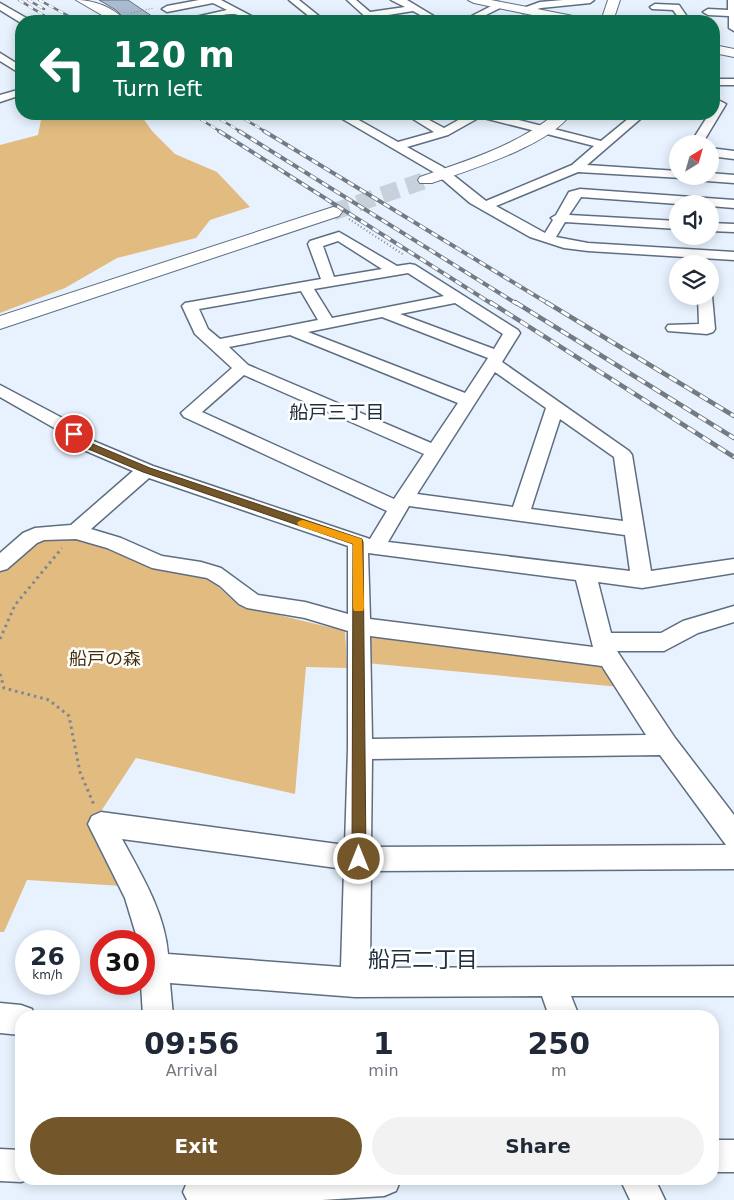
<!DOCTYPE html>
<meta charset="utf-8">
<style>
body{margin:0;font-family:"DejaVu Sans","Noto Sans JP",sans-serif;background:#f2f2f3;color:#1f2937;height:100vh;display:flex;flex-direction:column;font-size:19px;white-space:nowrap}
*{box-sizing:border-box;margin:0}
p{font-size:16px;color:#747a83}
.icon{flex:none;width:28px;height:28px;fill:none;stroke:currentColor;stroke-width:2;stroke-linecap:round;stroke-linejoin:round}
.map{position:relative;flex:1;overflow:hidden}
.panel{position:absolute;left:15px;top:1010px;width:704px;height:175px;display:flex;flex-direction:column;background:#fff;border-radius:20px;box-shadow:0 2px 12px #0003}
.panel>*{flex:none}
.hud{position:absolute;left:15px;top:15px;width:705px;height:105px;border-radius:20px;box-shadow:0 2px 12px #0003;background:#0b6e4f;color:#fff;overflow:hidden}
.needle{width:32px;rotate:37deg}
.fabs{position:absolute;left:669px;top:135px;display:grid;gap:10px}
.fabs a{display:grid;place-items:center;width:50px;height:50px;border-radius:50%;background:#fff;box-shadow:0 2px 12px #0003;font-size:25px}
.speed{position:absolute;left:15px;top:930px;display:flex;gap:10px;font-size:25px;font-weight:700;text-align:center}
.speed>*{display:grid;place-content:center;width:65px;height:65px;border-radius:50%;background:#fff;box-shadow:0 2px 12px #0003;line-height:1}
.speed small{font-size:12px;font-weight:400}
.speed .limit{border:8px solid #d22;background:#fff;color:#111}
.pin{position:absolute;display:grid;place-items:center;width:42px;height:42px;color:#fff;margin:-21px;border:2px solid #fff;border-radius:50%;box-shadow:0 1px 5px #0007}
.me{position:absolute;width:55px;margin:-28px;rotate:0deg;stroke-linejoin:round;filter:drop-shadow(0 0 4px #0008)}
.turn{display:flex;align-items:center;gap:18px;height:105px;padding:0 15px;font-size:22px}
.turn .icon{width:65px;height:65px;stroke-width:2.5}
.turn b{display:block;font-size:35px;line-height:42px}
.eta{display:flex;justify-content:space-evenly;align-items:center;height:85px;text-align:center}
.eta b{font-size:30px;font-weight:700;line-height:35px}
.cta{display:flex;gap:10px;margin-top:auto;padding:10px 15px}
.cta a{flex:1;height:58px;border-radius:30px;background:#735629;color:#fff;font-size:20px;font-weight:700;line-height:58px;text-align:center}
.cta a+a{background:#f2f2f3;color:#1f2937}
.map>svg:first-child{display:block}
</style>
<div class="map">
<svg width="734" height="1200" viewBox="0 0 734 1200">
<rect width="100%" height="100%" fill="#e7f2fe"/>
<g fill="#e2bb80">
<polygon points="58,114 140,114 152,131 175,154 217,172 250,207 210,220 196,238 117,258 65,288 0,313 0,145 38,135 41,120"/>
<polygon points="76,535 201,574 210,579 238,605 345,631 347,668 306,667 295,794 136,758 92,825 122,886 27,880 4,932 0,932 0,571 46,536"/>
<polygon points="364,631 606,661 620,687 366,663"/>
</g>
<polygon fill="#aabccf" stroke="#627384" points="99,0 128,0 159,21 127,21 116,10"/>
<g fill="none" stroke-linecap="round" stroke-linejoin="round">
<polyline stroke="#c7d1dc" stroke-width="17" stroke-dasharray="17 9" stroke-linecap="butt" points="333,212 426,180"/>
<defs>
<g id="street">
<path d="M199,0h22l40,21c-15,1 -18,-6 -27,-7 -12,-1 -29,7 -44,7l1,-3 36,-8 -14,-7 -46,9 -5,-3 5,-3z"/>
<polygon points="289,0 299,0 325,21 315,21"/>
<polygon points="347,0 356,0 370,12 405,7 391,0 407,0 442,21 431,21 413,11 376,17 379,21 370,21"/>
<polygon points="563,0 594,0 590,3 541,8 523,13 518,10 540,2"/>
<polygon points="728,0 734,0 734,31 729,28 729,16 708,15 703,12 708,9 728,10"/>
<polygon points="499,2 503,5 502,7 474,21 462,21"/>
<polygon points="0,3 28,19 30,21 21,23 0,10"/>
<polygon points="655,4 679,5 690,21 681,21 673,10 652,9 650,7"/>
<polygon points="0,53 21,66 21,74 0,61"/>
<rect x="714" y="79" width="20" height="6"/>
<polygon points="21,89 21,95 0,102 0,95"/>
<polygon points="720,101 726,104 702,144 690,144 709,114 714,114 714,105 716,102"/>
<path d="M334,114h14l50,28 36,-10 -29,-18h13l26,14 25,-14h26l106,27 33,-27h12l-59,51 91,6v5h5l-1,2 -104,-6 -82,34 49,27 8,-13 -2,-2 5,-3 13,-23 11,-3 154,11v8l-24,-2v-2h-32l-97,-7 -12,18 109,6v8l-113,-7 -9,15 32,6 146,9v8l-146,-9 -24,-3 -34,-11 -60,-34 -35,-30zM480,117l114,29 -22,19 -86,36 -43,-34 -36,-20 41,-12z"/>
<polygon points="710,148 734,151 734,159 710,156"/>
<polygon points="710,173 734,175 734,183 693,180 687,176 710,176"/>
<polygon points="710,223 734,224 734,232 710,231"/>
<path d="M339,232l58,34 13,-2 5,1 103,65 2,3 -18,29 127,89 3,4 19,116 83,-12v14l-92,15 -44,-6 13,51h50l22,-12 51,-15v16l-36,11 -34,18h-47l58,87 59,77v54l-363,2 -1,97 364,-2v30h-163l8,20h-30l-7,-20 -187,1 -185,-14 3,33h-30l-2,-32h3v-43h-6l-13,-43 -37,-74 4,-8 9,-4 244,33 3,-96v-118l-43,-13 -58,-10 -8,-4 -19,-18 -13,-8 -55,-10 -45,-20 -31,-9 -32,1 -7,3 -30,26 -7,2v-18l23,-20 12,-5 36,-3 62,-54 -54,-23 -23,-19 -56,-32v-12l68,36 23,19 62,26 217,73 17,-28 -203,-94 -3,-4 51,-45 -37,-34 -13,-28 3,-3 136,-24 -13,-35 2,-3zM338,241l44,28 -48,8 -11,-31zM408,273l36,23 -112,22 -18,-29zM301,291l17,29 -98,19 -12,-10 -9,-20zM455,303l48,31 -9,15 -94,-35zM382,317l106,41 -23,35 -157,-61zM290,335l168,68 -27,40 -183,-78 -19,-18zM495,372l51,36 -33,99 -96,-13zM244,375l180,79 -30,45 -192,-87zM560,419l54,38 9,64 -92,-12zM149,478l199,68v68l-43,-12 -47,-7 -37,-27 -20,-6 -39,-6 -41,-18 -30,-9zM409,506l216,29 5,36 -242,-29zM368,553l208,27 17,67 -223,-28zM370,636l232,30 44,69 -274,4zM660,755l66,90 -355,2 1,-88zM122,839l222,30 -3,98 -173,-13c-3,-41 -27,-80 -46,-115z"/>
<polygon points="710,293 712,296 715,329 713,332 707,334 668,331 666,328 668,325 699,324 698,296 710,296"/>
<polygon points="0,1003 21,1005 32,1009 34,1016 21,1016 21,1035 0,1033"/>
<rect x="712" y="1140" width="22" height="32"/>
<polygon points="0,1149 21,1150 21,1179 30,1179 21,1182 0,1181"/>
<polygon points="192,1179 401,1179 396,1191 384,1196 322,1200 187,1200 183,1192 188,1180"/>
<polygon points="620,1179 655,1179 665,1200 630,1200"/>
</g>
<g id="secondary">
<path d="M76,0c17,0 38,7 49,21h-13z"/>
<path d="M555,114h16c-23,32 -102,56 -139,69h-12l-2,-3 2,-3c48,-17 96,-31 135,-63z"/>
<polygon points="333,207 339,208 342,212 339,216 0,329 0,316"/>
</g>
<polygon id="primary" points="608,0 620,0 613,21 601,21"/>
<g id="highway">
<polygon points="468,0 491,0 578,17 584,21 561,21 474,3"/>
<polygon points="714,45 734,49 734,57 714,53"/>
</g>
</defs>
<use href="#street" stroke="#5e6e80" stroke-width="3"/>
<use href="#secondary" stroke="#5e6e80" stroke-width="2"/>
<use href="#primary" stroke="#5e6e80" stroke-width="2"/>
<use href="#highway" stroke="#5e6e80" stroke-width="2"/>
<polyline stroke="#7e8791" stroke-width="1" stroke-dasharray="1 2" stroke-linecap="butt" points="131,13 154,8"/>
<polyline stroke="#7e8791" stroke-width="2" stroke-dasharray="1 2.5" stroke-linecap="butt" points="349,219 404,255"/>
<g stroke="#7e8791" stroke-width="3" stroke-dasharray="2.5 4" stroke-linecap="butt">
<polyline points="0,639 15,605 62,548"/>
<polyline points="0,674 4,688 49,700 69,716 80,772 94,805"/>
</g>
<use href="#street" fill="#fff" fill-rule="evenodd"/>
<use href="#secondary" fill="#fff" fill-rule="evenodd"/>
<use href="#primary" fill="#fff" fill-rule="evenodd"/>
<use href="#highway" fill="#fff" fill-rule="evenodd"/>
<defs>
<g id="rail-far2">
<polyline points="19,0 53,21"/>
<polyline points="28,0 44,9"/>
<polyline points="39,0 78,21"/>
<polyline points="192,114 221,132"/>
<polyline points="212,114 241,132"/>
<polyline points="236,114 266,132"/>
</g>
<g id="rail-far1">
<polyline points="219,131 492,304"/>
<polyline points="239,131 517,304"/>
<polyline points="264,131 549,304"/>
</g>
<g id="rail">
<polyline points="490,302 734,457"/>
<polyline points="515,302 734,438"/>
<polyline points="546,302 734,416"/>
</g>
</defs>
<use href="#rail-far2" stroke="#727a84" stroke-width="2.5"/>
<use href="#rail-far1" stroke="#727a84" stroke-width="4"/>
<use href="#rail" stroke="#727a84" stroke-width="4.5"/>
<use href="#rail-far2" stroke="#fff" stroke-width="2" stroke-dasharray="5.5" stroke-linecap="butt"/>
<use href="#rail-far1" stroke="#fff" stroke-width="2.5" stroke-dasharray="7" stroke-linecap="butt"/>
<use href="#rail" stroke="#fff" stroke-width="3" stroke-dasharray="9" stroke-linecap="butt"/>
</g>
<polygon fill="#735629" stroke="#4b381b" points="74,431 88,442 150,468 362,539 363,542 366,859 364,863 359,865 354,863 352,859 353,544 143,472 81,446 69,434"/>
<polygon fill="#f59e0b" points="303,520 362,539 364,608 363,611 354,611 353,608 353,544 299,526 297,523 299,521"/>
<g text-anchor="middle" dominant-baseline="central" stroke-width="5" stroke-linejoin="round" paint-order="stroke">
<g font-size="18" fill="#46310e" stroke="#fff">
<text x="105" y="658">船戸の森</text>
</g>
<g font-size="19" fill="#202f3e" stroke="#fff">
<text x="337" y="412">船戸三丁目</text>
</g>
<g font-size="22" fill="#202f3e" stroke="#fff">
<text x="423" y="959">船戸二丁目</text>
</g>
</g>
</svg>
<div class="fabs">
<a><svg class="needle" viewBox="-14 -14 28 28"><path d="M0-13l5 13h-10z" fill="#e53935"/><path d="M0 13l5-13h-10z" fill="#747a83"/></svg></a>
<a><svg class="icon" aria-label="sound" viewBox="0 0 24 24"><path d="M4 9h4l5-4v14l-5-4H4zM17 9q2 3 0 6"/></svg></a>
<a><svg class="icon" aria-label="layers" viewBox="0 0 24 24"><path d="M12 4l9 5-9 5-9-5zM3 14l9 5 9-5"/></svg></a>
</div>
<div class="speed"><div>26<small>km/h</small></div><div class="limit">30</div></div>
<div class="pin" style="left:74px;top:434px;background:#d93025"><svg class="icon" aria-label="arrive" viewBox="0 0 24 24"><path d="M6 21V4h12l-3 4 3 4H6"/></svg></div>
<svg class="me" style="left:359px;top:859px" viewBox="-20 -20 40 40"><circle r="17" fill="#735629" stroke="#fff" stroke-width="3"/><path d="M0-11L8 9 0 5-8 9z" fill="#fff"/></svg>
<div class="hud">
<div class="turn"><svg class="icon" aria-label="left" viewBox="0 0 24 24"><path d="M17 20v-9H6M10 6l-5 5 5 5"/></svg><div><b>120 m</b>Turn left</div></div>
</div>
<section class="panel">
<div class="eta">
<div><b>09:56</b><p>Arrival</p></div>
<div><b>1</b><p>min</p></div>
<div><b>250</b><p>m</p></div>
</div>
<div class="cta"><a>Exit</a><a>Share</a></div>
</section>
</div>
